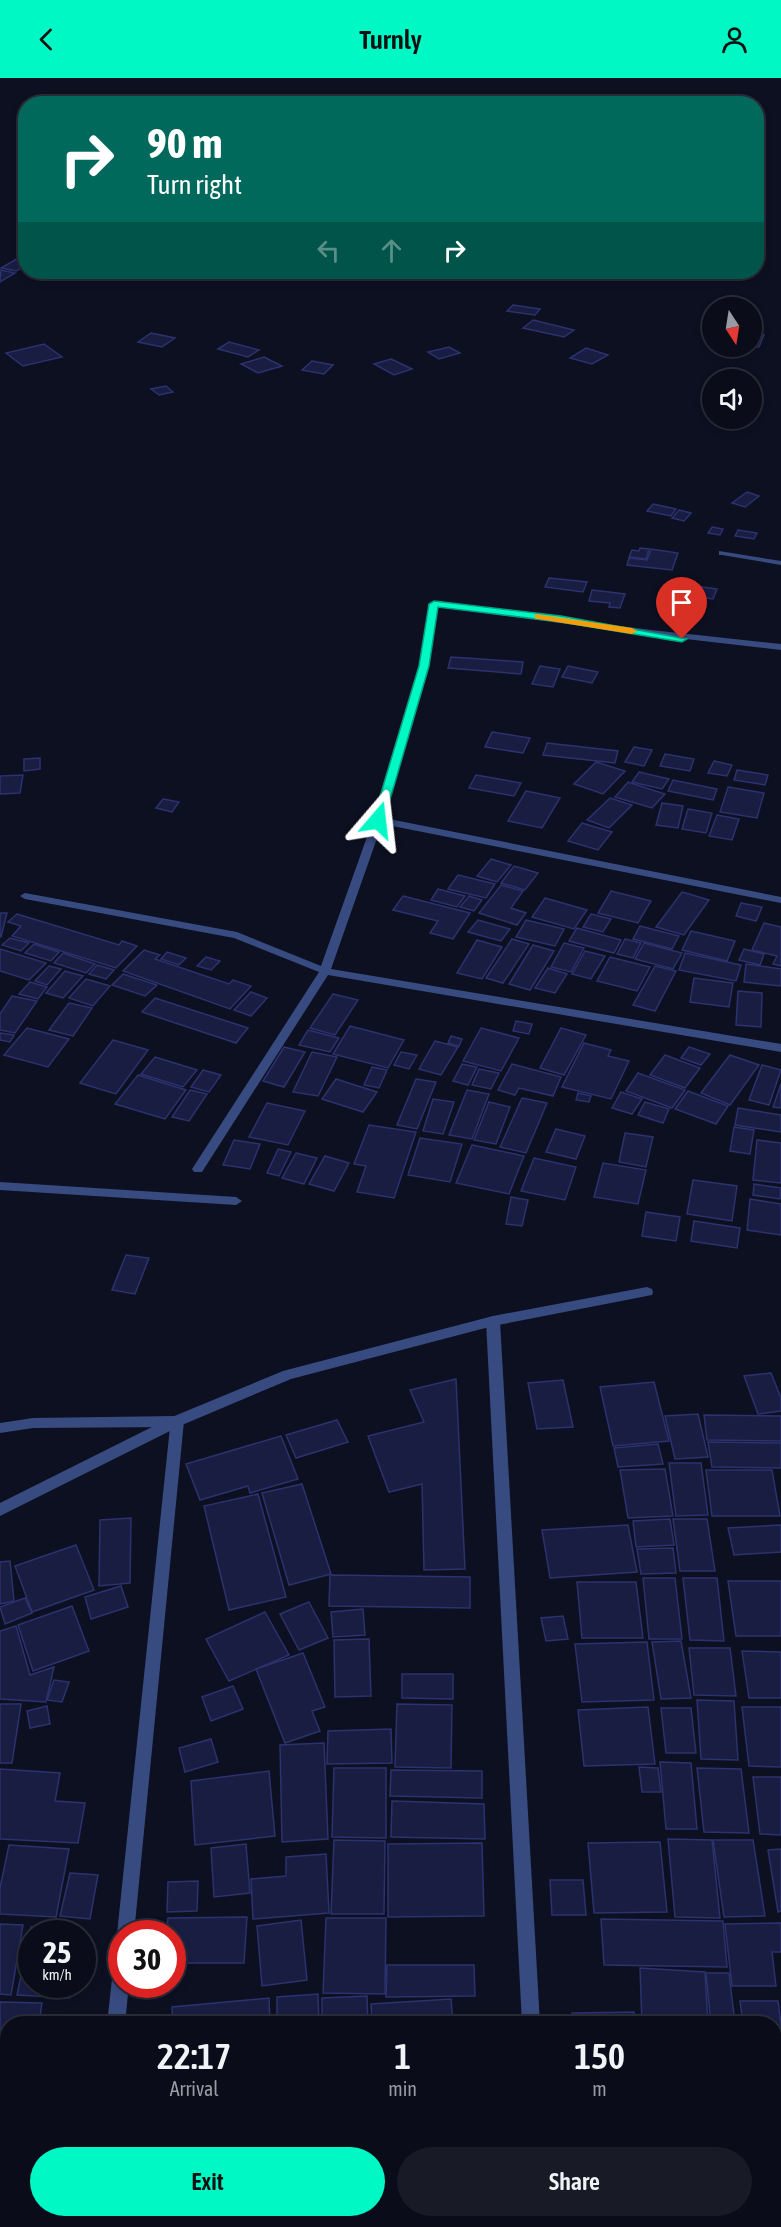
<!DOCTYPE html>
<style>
body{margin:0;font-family:"Asap Condensed",sans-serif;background:#181a26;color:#f1f3f6;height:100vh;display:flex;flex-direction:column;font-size:22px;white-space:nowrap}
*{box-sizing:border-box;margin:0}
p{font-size:20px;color:#999ba2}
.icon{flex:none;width:33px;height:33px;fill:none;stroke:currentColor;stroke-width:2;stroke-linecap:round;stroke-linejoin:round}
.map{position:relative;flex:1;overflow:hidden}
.sheet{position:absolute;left:0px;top:1938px;width:782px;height:212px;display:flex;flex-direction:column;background:#0a0c19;border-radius:24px 24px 0 0;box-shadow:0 3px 9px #0003,0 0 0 2px #2a2c38}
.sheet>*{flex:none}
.hud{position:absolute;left:18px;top:18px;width:746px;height:183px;border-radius:24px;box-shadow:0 3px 9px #0003,0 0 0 2px #2a2c38;background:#00695c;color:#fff;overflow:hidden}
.needle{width:39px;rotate:168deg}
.fabs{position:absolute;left:702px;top:219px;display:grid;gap:12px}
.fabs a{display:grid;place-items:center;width:60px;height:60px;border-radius:50%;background:#0a0c19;box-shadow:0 3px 9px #0003,0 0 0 2px #2a2c38;font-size:30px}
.speed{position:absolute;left:18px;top:1842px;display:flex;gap:12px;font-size:30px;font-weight:700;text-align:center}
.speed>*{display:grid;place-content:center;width:78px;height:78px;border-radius:50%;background:#0a0c19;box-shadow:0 3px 9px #0003,0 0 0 2px #2a2c38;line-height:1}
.speed small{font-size:15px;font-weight:400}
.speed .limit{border:9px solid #d22;background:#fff;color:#111}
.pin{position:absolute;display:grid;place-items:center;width:51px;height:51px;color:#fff;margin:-62px -26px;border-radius:50% 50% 50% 0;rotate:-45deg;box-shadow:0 0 6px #0007}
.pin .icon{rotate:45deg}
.me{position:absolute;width:66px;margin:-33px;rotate:17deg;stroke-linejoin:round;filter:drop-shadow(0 0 4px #0008)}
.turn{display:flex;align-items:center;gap:21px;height:126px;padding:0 30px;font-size:27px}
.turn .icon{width:78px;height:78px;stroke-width:2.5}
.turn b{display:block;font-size:42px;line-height:51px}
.lanes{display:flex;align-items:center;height:57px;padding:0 30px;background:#0003;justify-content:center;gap:30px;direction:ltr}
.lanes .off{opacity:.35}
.eta{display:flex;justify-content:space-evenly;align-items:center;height:102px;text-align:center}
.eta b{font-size:36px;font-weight:600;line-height:42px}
.button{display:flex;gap:12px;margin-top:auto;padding:12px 30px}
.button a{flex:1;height:69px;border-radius:36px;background:#00f8c5;color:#111;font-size:24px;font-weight:600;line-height:69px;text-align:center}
.button a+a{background:#181a26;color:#f1f3f6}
header{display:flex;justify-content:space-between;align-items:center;height:78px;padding:0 30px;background:#00f8c5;color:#111;font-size:27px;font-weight:600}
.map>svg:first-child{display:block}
</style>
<header><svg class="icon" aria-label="back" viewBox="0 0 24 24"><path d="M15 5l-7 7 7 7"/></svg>Turnly<svg class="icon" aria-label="person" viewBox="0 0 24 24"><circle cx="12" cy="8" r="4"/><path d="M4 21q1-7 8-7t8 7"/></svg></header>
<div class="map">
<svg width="781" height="2149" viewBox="0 0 781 2149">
<rect width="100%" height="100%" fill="#0d1021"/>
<g fill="#191d42" stroke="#2b326e" stroke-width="1.5">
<polygon points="20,179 26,180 26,188 16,193 1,190"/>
<polygon points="1,192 15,195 0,204"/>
<polygon points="497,194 512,194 509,200 495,199"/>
<polygon points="513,227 540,231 535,237 507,233"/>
<polygon points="533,242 574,252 564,259 523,250"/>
<polygon points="151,255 175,260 162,269 138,264"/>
<polygon points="752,256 764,257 759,269 752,268"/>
<polygon points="229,264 259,272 248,279 218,271"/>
<polygon points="44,266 62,279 23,288 6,275"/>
<polygon points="449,269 460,275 439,281 428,274"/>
<polygon points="586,270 608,277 592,286 570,280"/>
<polygon points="264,279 282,288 258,295 241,286"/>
<polygon points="391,281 412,291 394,297 374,286"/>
<polygon points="312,283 333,287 324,296 302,292"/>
<polygon points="166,308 173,314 159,317 151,311"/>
<polygon points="747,414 759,418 745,429 732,425"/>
<polygon points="653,426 676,431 671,438 647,433"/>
<polygon points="679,432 691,435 684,443 672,440"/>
<polygon points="712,449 723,451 720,457 708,455"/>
<polygon points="738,452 757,455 754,461 735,458"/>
<polygon points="640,470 649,471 646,481 629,479 632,472 639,473"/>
<polygon points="651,471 678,475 672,492 627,487 629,480 647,482"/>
<polygon points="549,500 587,504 583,514 545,509"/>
<polygon points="684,506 717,511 713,521 679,516"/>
<polygon points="592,512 625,516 620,530 609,529 610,525 589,523"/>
<polygon points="451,579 523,584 521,596 448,590"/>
<polygon points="540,588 560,591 553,609 532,606"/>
<polygon points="568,588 598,594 592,605 562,599"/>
<polygon points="492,654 530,660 523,675 485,669"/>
<polygon points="547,665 618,673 615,685 543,677"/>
<polygon points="634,669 652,672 644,688 625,684"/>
<polygon points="665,676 694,681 690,693 660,688"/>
<polygon points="40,680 40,691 24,693 24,681"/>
<polygon points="714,683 732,687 727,698 708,695"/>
<polygon points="596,684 625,693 603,716 574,706"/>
<polygon points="737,692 768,697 765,707 734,702"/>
<polygon points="639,694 669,701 662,711 632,704"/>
<polygon points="23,697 20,715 0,716 0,698"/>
<polygon points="476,697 521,705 514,718 469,710"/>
<polygon points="673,702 717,711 713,722 668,713"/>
<polygon points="628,704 665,716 652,730 615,719"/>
<polygon points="728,709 764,715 757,740 720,734"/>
<polygon points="526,713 560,720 542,750 508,743"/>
<polygon points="610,720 632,727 609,750 587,742"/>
<polygon points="163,721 179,724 172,734 156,730"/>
<polygon points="662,725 683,728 678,750 656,747"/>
<polygon points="688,731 712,735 706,755 682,751"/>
<polygon points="717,737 739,741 732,762 709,758"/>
<polygon points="582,745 612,754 598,772 568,763"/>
<polygon points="491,781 511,787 497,804 477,798"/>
<polygon points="514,788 538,795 525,812 501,805"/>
<polygon points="458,797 495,806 486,820 448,811"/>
<polygon points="501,807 523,813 511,830 526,835 517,847 479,835"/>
<polygon points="438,811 465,818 457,829 431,822"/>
<polygon points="611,813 651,823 638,845 598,835"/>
<polygon points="682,814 709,822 684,857 656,849"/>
<polygon points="403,818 470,835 453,861 430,855 438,843 393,832"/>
<polygon points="469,818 482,822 474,833 460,829"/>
<polygon points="545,820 587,832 574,851 532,839"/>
<polygon points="741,825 762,829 756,843 736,838"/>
<polygon points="0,835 7,835 1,859 0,859"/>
<polygon points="17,836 119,867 122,863 137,868 116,890 12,858 21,848 8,844"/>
<polygon points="591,836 611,841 603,854 583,849"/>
<polygon points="478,842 510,851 501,863 468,854"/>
<polygon points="526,842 564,851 555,868 516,859"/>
<polygon points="764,845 781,849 781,888 773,886 777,878 752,872"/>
<polygon points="640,848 679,858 672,871 633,861"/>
<polygon points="577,850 621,862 614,875 569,863"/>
<polygon points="691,853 735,863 727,883 682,872"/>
<polygon points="10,860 29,865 21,873 2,867"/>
<polygon points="512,861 529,866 503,905 486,900"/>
<polygon points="625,861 641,865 633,880 617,876"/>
<polygon points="477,862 502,869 482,901 457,895"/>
<polygon points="564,865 584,870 571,894 551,889"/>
<polygon points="644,865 682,875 673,891 635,881"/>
<polygon points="34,866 59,874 51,883 25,875"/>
<polygon points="533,867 554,873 530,912 509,906"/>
<polygon points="0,871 46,885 29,902 0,893"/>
<polygon points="744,871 764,876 760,887 739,882"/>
<polygon points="144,872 160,877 155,881 229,906 233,902 251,908 230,931 123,893"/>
<polygon points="585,873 605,878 591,901 572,896"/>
<polygon points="167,874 186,880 179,887 161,881"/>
<polygon points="63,875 95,886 86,895 54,885"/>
<polygon points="685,875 741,887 736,903 679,892"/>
<polygon points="206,879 220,883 211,892 197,888"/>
<polygon points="610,879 650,889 637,913 597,903"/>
<polygon points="746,886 781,891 781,908 744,904"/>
<polygon points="97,887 114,892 106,901 89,896"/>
<polygon points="49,888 61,891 47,907 35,903"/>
<polygon points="655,888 676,893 655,933 633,927"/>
<polygon points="548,890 567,896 555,915 535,910"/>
<polygon points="65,893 83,898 63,920 46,915"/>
<polygon points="123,896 157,907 145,918 112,907"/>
<polygon points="694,900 733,905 729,929 690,924"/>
<polygon points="86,901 110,908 93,928 69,920"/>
<polygon points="30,904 47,909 38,921 19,916"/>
<polygon points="738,913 762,915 761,949 736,947"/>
<polygon points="251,914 267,920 251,938 234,932"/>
<polygon points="333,916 358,922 335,957 310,950"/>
<polygon points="12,918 37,923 15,955 0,952 0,936"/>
<polygon points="155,920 248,950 236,965 142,934"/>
<polygon points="69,925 92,930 73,958 49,952"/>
<polygon points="516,943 532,946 529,956 513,953"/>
<polygon points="350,948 404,962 388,990 333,976"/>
<polygon points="27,950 69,961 48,989 4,977"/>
<polygon points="481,950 519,960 501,993 463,983"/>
<polygon points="561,950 586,957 564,997 540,990"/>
<polygon points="308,952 339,960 330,974 299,967"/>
<polygon points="0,955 14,957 10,964 0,962"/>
<polygon points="451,958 462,961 459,968 448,965"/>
<polygon points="113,962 148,972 116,1016 80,1005"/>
<polygon points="435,963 458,969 441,997 419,991"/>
<polygon points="584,965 611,972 608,978 629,983 611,1021 562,1009"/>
<polygon points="284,969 305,974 284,1009 263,1003"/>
<polygon points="689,969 710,976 701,987 681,980"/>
<polygon points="312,974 337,979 318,1018 293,1014"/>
<polygon points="401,974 417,977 409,991 394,987"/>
<polygon points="665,977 700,990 685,1010 650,997"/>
<polygon points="730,977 759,987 730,1027 701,1015"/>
<polygon points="155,979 197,992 183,1009 141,996"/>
<polygon points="462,986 477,989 468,1007 453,1003"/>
<polygon points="512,986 561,999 553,1018 519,1010 515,1017 498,1012"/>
<polygon points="762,987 781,992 769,1027 749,1022"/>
<polygon points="372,989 387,992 379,1010 364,1007"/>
<polygon points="479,991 499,995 491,1011 472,1007"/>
<polygon points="203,992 221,997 209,1014 191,1009"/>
<polygon points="638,995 685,1012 672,1030 626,1013"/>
<polygon points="138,997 186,1012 165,1041 115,1026"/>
<polygon points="336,1001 377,1014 363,1034 322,1021"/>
<polygon points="416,1001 436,1004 417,1051 397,1047"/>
<polygon points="781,1006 781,1030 773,1029"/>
<polygon points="190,1012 207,1016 189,1043 172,1039"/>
<polygon points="467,1012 489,1016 472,1061 449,1057"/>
<polygon points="688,1013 728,1028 716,1046 675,1031"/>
<polygon points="621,1014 642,1021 632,1036 612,1030"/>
<polygon points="578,1015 591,1018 589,1024 576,1022"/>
<polygon points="522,1020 547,1025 526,1075 500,1069"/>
<polygon points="433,1021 454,1024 443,1056 423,1053"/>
<polygon points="489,1024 510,1029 496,1066 474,1062"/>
<polygon points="645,1024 669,1031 663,1045 638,1037"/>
<polygon points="267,1025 305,1033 288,1067 249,1059"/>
<polygon points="738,1030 781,1037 781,1054 735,1047"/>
<polygon points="369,1047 416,1054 394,1120 357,1114 366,1088 354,1086"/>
<polygon points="734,1049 754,1052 750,1076 730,1073"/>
<polygon points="556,1051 585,1058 576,1081 546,1074"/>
<polygon points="625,1055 653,1059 646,1089 619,1084"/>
<polygon points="420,1060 462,1066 450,1104 408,1097"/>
<polygon points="234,1062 260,1066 250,1091 223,1087"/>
<polygon points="757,1062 781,1065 781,1105 753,1102"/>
<polygon points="472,1067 524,1078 509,1116 456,1105"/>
<polygon points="278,1071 291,1074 279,1098 267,1095"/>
<polygon points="296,1075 317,1080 304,1106 282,1100"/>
<polygon points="325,1078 349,1085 334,1113 309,1106"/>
<polygon points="534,1080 576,1089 565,1122 521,1113"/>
<polygon points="603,1085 646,1092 638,1126 594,1119"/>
<polygon points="693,1102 737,1108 732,1143 687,1136"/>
<polygon points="754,1106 781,1110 780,1121 753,1117"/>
<polygon points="511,1119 528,1122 522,1148 506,1146"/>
<polygon points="750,1121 781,1126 781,1157 747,1152"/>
<polygon points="646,1134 680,1139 676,1163 642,1158"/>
<polygon points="694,1143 740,1150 737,1170 691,1163"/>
<polygon points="126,1177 149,1180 135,1216 112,1212"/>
<polygon points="771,1295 781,1320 781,1333 758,1336 744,1298"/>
<polygon points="456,1301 465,1491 424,1492 422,1406 389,1414 368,1358 424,1344 410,1312"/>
<polygon points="563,1302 573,1349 537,1351 528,1305"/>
<polygon points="654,1304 669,1363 613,1368 600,1309"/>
<polygon points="698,1336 708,1379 675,1381 665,1338"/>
<polygon points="704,1337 781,1338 781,1363 707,1362"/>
<polygon points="337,1342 348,1364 296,1380 286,1357"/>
<polygon points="281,1358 298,1401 250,1415 248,1408 200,1422 186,1386"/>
<polygon points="708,1364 781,1365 781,1390 712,1389"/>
<polygon points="658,1366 663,1386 618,1389 614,1370"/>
<polygon points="669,1385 701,1385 708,1437 676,1438"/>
<polygon points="665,1391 673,1438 628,1440 620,1392"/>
<polygon points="706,1392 772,1392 780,1438 712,1438"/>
<polygon points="302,1406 331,1496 289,1507 262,1415"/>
<polygon points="258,1416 286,1519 229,1532 204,1428"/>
<polygon points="131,1440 130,1505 99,1508 100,1442"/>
<polygon points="670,1441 674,1467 636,1469 633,1443"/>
<polygon points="673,1441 707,1441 715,1493 680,1493"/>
<polygon points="628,1447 637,1494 550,1500 542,1452"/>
<polygon points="781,1447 781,1474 734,1477 728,1450"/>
<polygon points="76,1467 94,1512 32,1534 15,1488"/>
<polygon points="673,1470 676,1495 641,1496 637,1471"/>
<polygon points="10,1483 14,1523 0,1526 0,1484"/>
<polygon points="330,1497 470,1499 470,1530 329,1528"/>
<polygon points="643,1500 675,1500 682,1561 649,1561"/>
<polygon points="683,1500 717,1500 724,1563 690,1562"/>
<polygon points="728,1503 781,1503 781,1558 736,1558"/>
<polygon points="577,1504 636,1504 643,1560 582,1560"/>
<polygon points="121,1508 128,1529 91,1541 85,1519"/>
<polygon points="25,1520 32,1535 5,1546 0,1529"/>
<polygon points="309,1524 328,1560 299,1572 280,1536"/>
<polygon points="72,1528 89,1573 33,1593 18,1547"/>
<polygon points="363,1531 365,1557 333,1559 331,1534"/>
<polygon points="265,1534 289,1577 229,1603 206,1561"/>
<polygon points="563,1538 568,1561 546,1563 541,1540"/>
<polygon points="16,1548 30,1597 54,1589 46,1624 0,1621 0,1553"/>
<polygon points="369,1561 371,1618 335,1619 334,1562"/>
<polygon points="681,1563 691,1620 661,1621 652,1564"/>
<polygon points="647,1564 654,1622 582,1624 575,1566"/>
<polygon points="689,1570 730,1570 736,1618 694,1617"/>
<polygon points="742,1573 781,1574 781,1620 749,1620"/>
<polygon points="303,1575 325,1629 312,1633 320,1653 285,1665 256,1591"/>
<polygon points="402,1596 453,1596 453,1621 402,1620"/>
<polygon points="54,1602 69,1604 62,1624 47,1622"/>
<polygon points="233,1608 243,1631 211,1643 202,1619"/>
<polygon points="697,1622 734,1623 738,1682 701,1681"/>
<polygon points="0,1626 21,1626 12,1685 0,1685"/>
<polygon points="397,1626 452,1627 451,1690 395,1689"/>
<polygon points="47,1628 50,1646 30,1650 27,1633"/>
<polygon points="648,1629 655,1686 584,1688 578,1632"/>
<polygon points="742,1629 781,1629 781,1689 749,1688"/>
<polygon points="661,1630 691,1630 696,1675 666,1675"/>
<polygon points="391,1651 392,1685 327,1686 328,1653"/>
<polygon points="211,1661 218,1684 185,1694 179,1670"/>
<polygon points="324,1665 328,1761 282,1764 280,1667"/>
<polygon points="660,1684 691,1685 697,1751 666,1751"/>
<polygon points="639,1689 658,1690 661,1714 642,1714"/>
<polygon points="334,1690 386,1690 386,1760 332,1759"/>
<polygon points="697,1690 741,1691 749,1755 704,1754"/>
<polygon points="0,1691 60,1695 55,1723 85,1725 78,1765 0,1761"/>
<polygon points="391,1692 482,1693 482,1720 390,1718"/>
<polygon points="269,1693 275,1758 195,1767 191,1703"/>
<polygon points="753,1699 781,1699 781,1757 760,1756"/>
<polygon points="392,1723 484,1726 485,1761 391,1759"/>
<polygon points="668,1761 712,1762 720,1840 675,1839"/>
<polygon points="334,1762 385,1763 384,1836 331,1836"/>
<polygon points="713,1762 753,1762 765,1838 724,1839"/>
<polygon points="660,1764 667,1834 594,1835 588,1765"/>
<polygon points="482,1765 484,1838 388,1839 388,1766"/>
<polygon points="246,1766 250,1815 214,1819 211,1770"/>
<polygon points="9,1767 69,1771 56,1839 0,1836 0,1810"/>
<polygon points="781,1771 781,1833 778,1834 768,1772"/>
<polygon points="326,1776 329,1835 253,1841 251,1801 286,1798 286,1779"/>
<polygon points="70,1795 98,1797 90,1841 60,1838"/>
<polygon points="550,1802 583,1802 586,1837 552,1837"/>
<polygon points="198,1803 197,1833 167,1834 168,1804"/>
<polygon points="247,1839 244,1885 172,1885 172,1856 166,1856 168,1840"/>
<polygon points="326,1840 386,1840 385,1916 323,1915"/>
<polygon points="601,1841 723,1843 727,1889 604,1887"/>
<polygon points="301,1842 307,1902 262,1908 257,1848"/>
<polygon points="781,1845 781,1874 772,1874 776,1908 732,1908 725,1846"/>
<polygon points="0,1846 23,1847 11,1917 0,1916"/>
<polygon points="31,1849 82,1852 81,1856 32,1856 32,1906 72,1906 70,1920 17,1917"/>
<polygon points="387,1887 474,1887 475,1918 386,1919"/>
<polygon points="640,1890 705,1894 708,1946 642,1946"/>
<polygon points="706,1895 729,1895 735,1946 711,1946"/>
<polygon points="318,1916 319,1946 277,1946 277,1919"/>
<polygon points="367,1918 368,1946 322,1946 322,1920"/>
<polygon points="269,1920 270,1946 173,1946 172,1929"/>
<polygon points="451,1921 453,1946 372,1946 371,1926"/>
<polygon points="740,1923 778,1923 781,1947 781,2001 774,2001 774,1946 743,1946"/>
<polygon points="0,1924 42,1925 39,1946 8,1946 8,2002 0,2001"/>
<polygon points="634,1934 635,1946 573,1946 572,1935"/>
<polygon points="781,2007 781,2068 774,2069 774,2008"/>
<rect x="0" y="2009" width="8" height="76"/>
<polygon points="0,2095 8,2095 2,2149 0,2149"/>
<polygon points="8,2134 8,2142 43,2142 43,2149 5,2149"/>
<polygon points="390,2142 448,2142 448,2147 390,2148"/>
<polygon points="587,2142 680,2142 681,2149 588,2149"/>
</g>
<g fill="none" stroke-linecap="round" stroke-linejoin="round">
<g fill="#384b80" fill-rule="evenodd">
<polygon points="719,473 781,483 781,487 722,477 719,477"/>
<polygon points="434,523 651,552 781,566 781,572 651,557 438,529 428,588 384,740 781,819 781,825 382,746 331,891 781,966 781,974 328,897 202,1094 194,1094 192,1091 194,1088 319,894 234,860 25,821 20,818 25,815 237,854 321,888 373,742 420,588 430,526"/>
<polygon points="493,1238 498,1240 500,1243 540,1946 522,1946 486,1243 488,1240"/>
<polygon points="177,1338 182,1339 184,1343 134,1856 122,1856 122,1863 117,1856 170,1349 33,1350 0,1355 0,1345 33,1340"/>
<polygon points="122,1884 122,1906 129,1906 125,1946 107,1946 113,1892 116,1886"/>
<rect x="87" y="2142" width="18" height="7"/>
<polygon points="533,2142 551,2142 552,2149 534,2149"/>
</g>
<g fill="#384b80" fill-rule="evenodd">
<polygon points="0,1104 236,1119 242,1123 236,1127 0,1112"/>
<polygon points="647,1209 652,1211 653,1214 652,1217 493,1248 291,1301 182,1347 0,1438 0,1425 172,1339 283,1293 493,1238"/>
</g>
</g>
<polygon fill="#00f8c5" stroke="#00a180" stroke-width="1.5" points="434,523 561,538 687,561 682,564 561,544 438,529 429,588 384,742 374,744 373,742 419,588 429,526"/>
<polygon fill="#f59e0b" points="535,536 632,550 637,553 632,556 538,541 535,541"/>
</svg>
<div class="fabs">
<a><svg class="needle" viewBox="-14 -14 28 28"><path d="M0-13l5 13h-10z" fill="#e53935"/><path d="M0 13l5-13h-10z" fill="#999ba2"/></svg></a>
<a><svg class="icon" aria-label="sound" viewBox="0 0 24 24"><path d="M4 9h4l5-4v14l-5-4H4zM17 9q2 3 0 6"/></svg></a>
</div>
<div class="speed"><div>25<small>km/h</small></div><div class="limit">30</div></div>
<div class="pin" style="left:682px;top:561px;background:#d93025"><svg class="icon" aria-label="arrive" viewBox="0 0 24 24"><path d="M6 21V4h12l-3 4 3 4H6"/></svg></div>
<svg class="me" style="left:378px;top:742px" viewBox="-20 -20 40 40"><path d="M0-17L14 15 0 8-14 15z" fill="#00f8c5" stroke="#fff" stroke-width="4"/></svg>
<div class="hud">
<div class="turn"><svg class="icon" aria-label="right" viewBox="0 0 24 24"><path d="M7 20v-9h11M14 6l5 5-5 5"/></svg><div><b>90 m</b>Turn right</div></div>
<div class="lanes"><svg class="icon off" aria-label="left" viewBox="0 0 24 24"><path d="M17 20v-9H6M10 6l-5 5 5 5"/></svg><svg class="icon off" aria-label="ahead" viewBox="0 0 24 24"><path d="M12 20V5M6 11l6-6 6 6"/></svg><svg class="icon" aria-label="right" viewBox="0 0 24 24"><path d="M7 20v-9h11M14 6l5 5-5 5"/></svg></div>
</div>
<section class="sheet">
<div class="eta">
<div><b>22:17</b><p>Arrival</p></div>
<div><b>1</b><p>min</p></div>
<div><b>150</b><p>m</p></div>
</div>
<div class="button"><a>Exit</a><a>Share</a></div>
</section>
</div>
